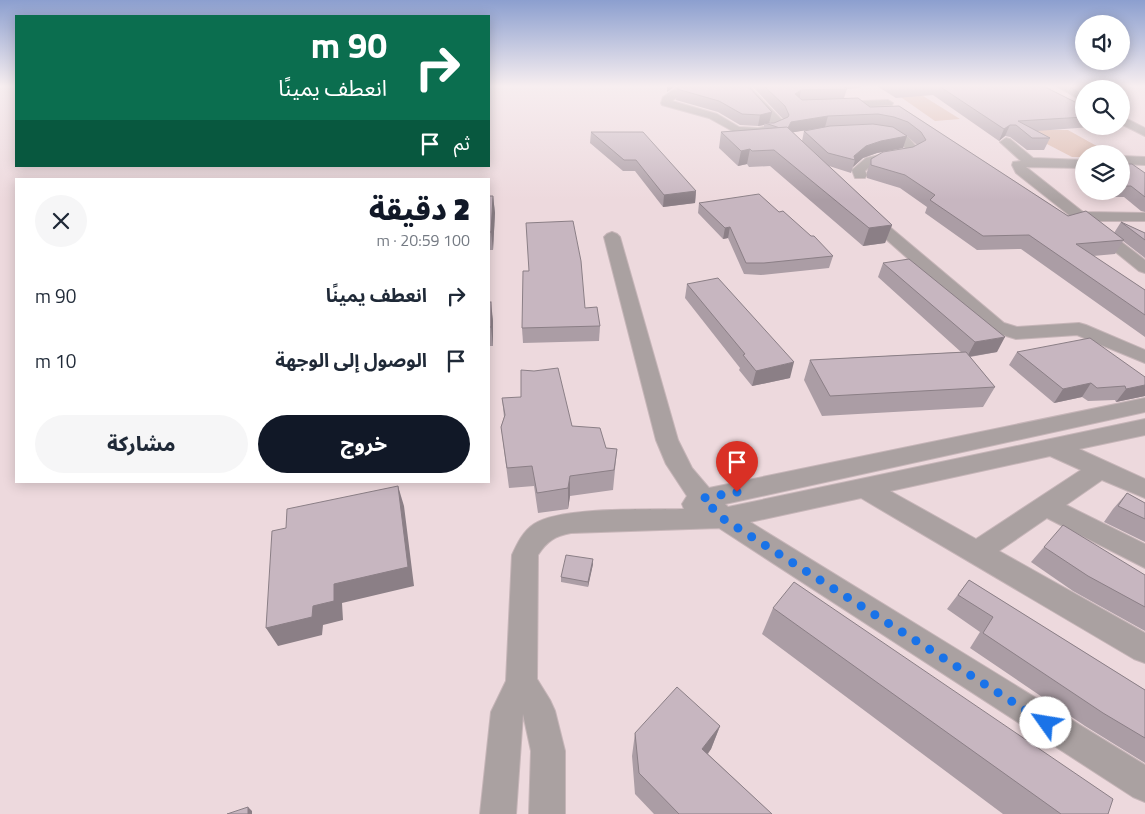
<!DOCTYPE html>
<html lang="ar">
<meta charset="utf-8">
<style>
body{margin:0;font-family:"Titillium Web","Noto Sans Arabic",sans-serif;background:#f6f6f7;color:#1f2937;direction:rtl;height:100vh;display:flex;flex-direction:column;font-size:19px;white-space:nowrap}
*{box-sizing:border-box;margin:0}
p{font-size:16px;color:#747a83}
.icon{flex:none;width:28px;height:28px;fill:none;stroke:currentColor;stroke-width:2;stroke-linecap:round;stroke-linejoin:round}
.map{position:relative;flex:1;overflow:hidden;direction:ltr}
.drawer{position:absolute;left:15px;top:178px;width:475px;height:305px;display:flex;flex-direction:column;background:#fff;border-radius:0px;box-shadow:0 2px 12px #0003;direction:rtl}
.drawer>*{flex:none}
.guide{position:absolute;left:15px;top:15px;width:475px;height:152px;border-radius:0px;box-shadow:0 2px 12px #0003;direction:rtl;background:#0b6e4f;color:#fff;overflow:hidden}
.controls{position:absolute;left:1075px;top:15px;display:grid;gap:10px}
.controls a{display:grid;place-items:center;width:55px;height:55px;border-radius:50%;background:#fff;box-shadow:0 2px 12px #0003;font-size:25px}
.pin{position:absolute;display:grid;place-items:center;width:42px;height:42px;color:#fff;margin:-51px -21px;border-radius:50% 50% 50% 0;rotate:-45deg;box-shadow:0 0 5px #0007}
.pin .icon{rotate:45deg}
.me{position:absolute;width:55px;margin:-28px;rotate:302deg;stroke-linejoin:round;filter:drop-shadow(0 0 4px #0008)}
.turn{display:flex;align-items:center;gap:18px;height:105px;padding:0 20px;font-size:22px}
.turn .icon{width:65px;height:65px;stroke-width:2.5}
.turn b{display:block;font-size:35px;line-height:42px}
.then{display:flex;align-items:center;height:48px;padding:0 20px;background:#0003;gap:10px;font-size:19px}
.round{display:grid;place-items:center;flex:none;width:52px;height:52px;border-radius:26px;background:#f6f6f7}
.overview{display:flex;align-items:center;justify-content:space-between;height:85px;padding:0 20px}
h1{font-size:30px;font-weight:800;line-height:38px;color:#111827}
.primary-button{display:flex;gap:10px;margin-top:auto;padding:10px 20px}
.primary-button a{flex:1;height:58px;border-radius:30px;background:#111827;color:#fff;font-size:20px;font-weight:800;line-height:58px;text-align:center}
.primary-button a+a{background:#f6f6f7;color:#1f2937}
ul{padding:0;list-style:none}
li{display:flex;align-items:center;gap:15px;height:65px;padding:0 20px}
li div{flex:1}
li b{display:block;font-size:19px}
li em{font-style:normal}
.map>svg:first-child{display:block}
</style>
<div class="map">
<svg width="1145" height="814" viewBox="0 0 1145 814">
<rect width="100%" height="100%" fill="#edd9dd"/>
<g fill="#dbb8ab">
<polygon points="885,86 907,86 960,119 935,121"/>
<polygon points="1020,130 1068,130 1111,154 1084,154 1084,157 1072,157"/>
</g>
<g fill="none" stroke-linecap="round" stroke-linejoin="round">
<defs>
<g id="minor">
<polygon points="679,86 691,86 672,101 717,114 739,127 758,128 773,125 738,86 749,86 781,119 785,127 771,133 736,133 709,118 662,105 661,103 663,97"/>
<polygon points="1056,86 1069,86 1084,95 1084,102"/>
<polygon points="888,100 893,103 892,105 837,108 832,105 837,102"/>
<polygon points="1121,116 1145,128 1145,136 1121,124"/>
<path d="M880,128l28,9 12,14c-12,13 -40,4 -55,20l2,4 -2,3h-10l-3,-8 14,-12 41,-9 -12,-9 -19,-7 -2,-2 2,-2z"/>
<polygon points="1006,138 1010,139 1033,158 1084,160 1084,168 1026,167 1083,212 1145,213 1145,221 1094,221 1145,260 1145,273 1139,271 1076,220 1070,219 1069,215 1016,173 1012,165 1013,162 1021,161 1000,142"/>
<polygon points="1121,156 1145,157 1145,165 1121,164"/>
<polygon points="867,211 872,212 1004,323 1017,327 1079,323 1086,325 1145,350 1145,363 1077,335 1016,339 990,331 862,218 860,215 862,212"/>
<path d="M612,232l5,2 3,3 58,203 14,28 17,20 436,-90v14l-420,92 3,3 417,-88v16l-66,14 66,30v19l-43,-18 -36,25 79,39v24l-98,-50 -48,33 146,82v30l-11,-4 -273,-161 -111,24 395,243v37l-12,-5 -414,-269 -148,5c-16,3 -24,8 -33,22l-1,124 13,21 5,11 10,40v63h-36l2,-63 -8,-37 -7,100h-36l11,-102 15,-31 6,-126c5,-11 11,-24 22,-31 28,-18 115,-14 150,-15l-2,-5 5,-8 -21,-32 -10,-24 -52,-203 3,-3zM1050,456l31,14 -105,69 -86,-48z"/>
</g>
</defs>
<use href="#minor" stroke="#c6b5b8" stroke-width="2"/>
<use href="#minor" fill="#aaa1a1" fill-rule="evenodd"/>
</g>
<g fill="#ab9da5" fill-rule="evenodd">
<path d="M748,86l22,37h4l9,-4 -31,-33h109l-1,2 -13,1 -3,9 26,9 29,-1 169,110 46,17 7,-11 24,11v25l-22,-17 -8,13 -22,2 52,34v47l-124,-88 -44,1 -52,-37 2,-6 -27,-19 -33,-10v-6l4,-13 42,-12 4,-2 -10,-9 -4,12 -26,5 -14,5 -10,9 -2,6 -22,-7 63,59 -7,18 -22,3 -93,-80 -21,1 -2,-3 -9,2 -19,-18 2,-16 43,-3v-4l-6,1 -18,-1 -22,-13 -42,-12 1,-11zM808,130l-4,1 -2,10 -9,-9z"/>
<polygon points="877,86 1043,86 1079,104 1078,106 1084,109 1084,126 1091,126 1091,127 1037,131 1050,138 1044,150 1027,150 1010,137 1005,136 999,141 933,95 896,98"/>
<polygon points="591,132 696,191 695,203 663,207 635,171 623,171 590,143"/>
<polygon points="1121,164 1145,173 1145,212 1141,211 1124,197 1111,197 1103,191 1121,191"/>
<polygon points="1084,166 1084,177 1080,174"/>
<polygon points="489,196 493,196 495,213 493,250 489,250 490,302 493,321 493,346 489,346"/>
<polygon points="699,203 779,212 833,256 829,268 761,275 744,274 728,238 723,239 698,213"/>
<polygon points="883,263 997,352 970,357 995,387 983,407 822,416 804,380 810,360 961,352 878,277"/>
<polygon points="687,284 790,378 752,386 739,370 740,368 685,298"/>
<polygon points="585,308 600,326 599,341 523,343 522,328"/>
<polygon points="1017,352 1145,377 1145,396 1116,402 1115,400 1088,401 1082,397 1054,403 1009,365"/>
<polygon points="502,398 572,426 606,448 617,449 613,490 570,496 568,509 538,513 534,486 509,488 501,427 504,417"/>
<polygon points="1127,493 1145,503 1145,542 1104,522 1113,509"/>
<polygon points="1044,547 1145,575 1145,631 1073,591 1031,562"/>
<polygon points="593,564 588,587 561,582 561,577"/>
<polygon points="969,580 1145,690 1145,763 1085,726 970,648 980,632 947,609"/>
<polygon points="773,608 1108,814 1003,814 762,634"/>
<polygon points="720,726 711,749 708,754 772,814 654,814 635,794 632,756 635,733"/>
</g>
<g fill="#8b7f86">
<polygon points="667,86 676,86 667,92"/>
<polygon points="801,90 799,101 795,94"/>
<polygon points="772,112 769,124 765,123 764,125 758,126 760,115"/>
<polygon points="828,116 825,127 789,133 787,130 791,122"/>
<polygon points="1010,125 1005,136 999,141 1004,129"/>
<polygon points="907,136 903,148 877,153 863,158 853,167 855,160 854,156 866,146 881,141"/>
<polygon points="750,149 747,164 738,166 741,151"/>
<polygon points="696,191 695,203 663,207 664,195"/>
<polygon points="493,196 495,213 493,250 491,232"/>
<polygon points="892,225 885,243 863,246 869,228"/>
<polygon points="730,227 728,238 723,239 725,228"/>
<polygon points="489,247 489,250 490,321 489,309"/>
<polygon points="491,302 493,321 493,346 491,327"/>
<polygon points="1005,337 997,352 967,357 975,342"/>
<polygon points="794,362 790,378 752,386 756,371"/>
<polygon points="1091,383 1082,397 1054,403 1063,389"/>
<polygon points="1145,385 1145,396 1116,402 1126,389"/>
<polygon points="570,476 570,496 568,509 568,488"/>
<polygon points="398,486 404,506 414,586 342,603 343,620 323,625 322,635 278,646 266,628 313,606"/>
<polygon points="593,559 593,564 588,587 588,582"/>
<polygon points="720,726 711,749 694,771 702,749"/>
<polygon points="248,807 252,811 252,814 248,814"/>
</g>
<g fill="#c7b6c0" stroke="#8b7f86">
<polygon points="681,86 748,86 772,112 760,115 742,114 719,101 677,89"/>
<polygon points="764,86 844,86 847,89 801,90 795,94 802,100 858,98 870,107 899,106 1068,216 1086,211 1124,240 1076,244 1145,290 1145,315 1029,235 983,236 930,200 935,195 905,175 871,165 871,159 883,152 913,147 926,140 921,132 908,122 894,117 878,114 828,116 791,122 788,128 780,128 765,123 774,123 788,117 789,115 785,106"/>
<polygon points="939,86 1043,86 1079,104 1076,104 1084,109 1084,117 1018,121 1050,138 1032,138 1016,125 1010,125 1004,129"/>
<polygon points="873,124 893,127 907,136 881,141 866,146 854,156 855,160 828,153 804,131 830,126"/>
<polygon points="787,127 892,225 869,228 774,150 752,151 750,149 741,151 721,132"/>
<polygon points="591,132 643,132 696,191 664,195 636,160 624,160"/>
<polygon points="1121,164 1132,164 1145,173 1145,197 1131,186 1121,186"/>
<polygon points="759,194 779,212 783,211 811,236 814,236 833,256 764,263 746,263 730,227 725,228 699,203"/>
<polygon points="489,196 493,196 491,232 489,232"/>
<polygon points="573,221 581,261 585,308 597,307 600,326 522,328 523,271 529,271 526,223"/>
<polygon points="1121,222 1145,233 1145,240"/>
<polygon points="909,259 1005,337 975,342 883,263"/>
<polygon points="718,278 794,362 756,371 743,355 745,354 687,284"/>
<rect x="489" y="302" width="2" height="25"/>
<polygon points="1090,338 1145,377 1145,385 1126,389 1125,386 1097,388 1091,383 1063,389 1017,352"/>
<polygon points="966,352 995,387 830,396 810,360"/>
<polygon points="558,368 572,426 600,428 606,448 617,449 614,470 570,476 568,488 537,493 532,466 507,468 501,427 505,415 502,398 521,397 521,370 534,371"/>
<polygon points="398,486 408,567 334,584 334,601 313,606 312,617 266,628 272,531 286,528 287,509"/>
<polygon points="1127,493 1145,503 1145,519 1118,506"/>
<polygon points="1063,525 1145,575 1145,607 1088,576 1044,547"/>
<polygon points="566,555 593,559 588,582 561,577"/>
<polygon points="969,580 1145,690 1145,738 1103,713 983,633 993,617 958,595"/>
<polygon points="794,582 1113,799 1108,814 1061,814 773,608"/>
<polygon points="677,687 720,726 702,749 772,814 679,814 639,773 635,733"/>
<polygon points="248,807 248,814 227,814"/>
</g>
<linearGradient id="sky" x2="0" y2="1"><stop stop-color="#8c9fcf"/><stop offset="0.43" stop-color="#f7eef0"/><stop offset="1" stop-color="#f7eef0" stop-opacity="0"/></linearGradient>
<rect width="1145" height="200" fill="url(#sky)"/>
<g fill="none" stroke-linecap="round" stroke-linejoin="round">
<polyline stroke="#1a73e8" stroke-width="9" stroke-dasharray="0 16.2" points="737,492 703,498 722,518 1046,723"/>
</g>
</svg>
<div class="controls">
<a><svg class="icon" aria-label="sound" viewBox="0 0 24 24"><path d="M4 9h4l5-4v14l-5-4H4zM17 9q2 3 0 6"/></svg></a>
<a><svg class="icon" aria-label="search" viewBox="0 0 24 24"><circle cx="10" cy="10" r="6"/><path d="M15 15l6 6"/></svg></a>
<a><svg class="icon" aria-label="layers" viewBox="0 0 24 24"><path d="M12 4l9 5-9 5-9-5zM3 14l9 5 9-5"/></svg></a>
</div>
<div class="pin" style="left:737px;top:492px;background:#d93025"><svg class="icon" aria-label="arrive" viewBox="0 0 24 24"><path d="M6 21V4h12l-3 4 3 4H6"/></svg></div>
<svg class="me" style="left:1046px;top:723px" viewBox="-20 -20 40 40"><circle r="19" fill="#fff"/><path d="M0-13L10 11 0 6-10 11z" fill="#1a73e8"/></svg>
<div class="guide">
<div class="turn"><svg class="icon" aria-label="right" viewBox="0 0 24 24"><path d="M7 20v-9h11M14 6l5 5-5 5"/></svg><div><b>90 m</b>انعطف يمينًا</div></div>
<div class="then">ثم<svg class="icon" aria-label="arrive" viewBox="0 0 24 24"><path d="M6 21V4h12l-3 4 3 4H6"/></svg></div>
</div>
<section class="drawer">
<div class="overview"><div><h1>2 دقيقة</h1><p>100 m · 20:59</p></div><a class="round"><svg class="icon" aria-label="close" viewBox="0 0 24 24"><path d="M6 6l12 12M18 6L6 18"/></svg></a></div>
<ul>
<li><svg class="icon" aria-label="right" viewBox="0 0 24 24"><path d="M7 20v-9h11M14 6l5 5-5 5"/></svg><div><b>انعطف يمينًا</b></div><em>90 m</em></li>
<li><svg class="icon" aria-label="arrive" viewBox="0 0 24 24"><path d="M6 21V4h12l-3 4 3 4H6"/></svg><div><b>الوصول إلى الوجهة</b></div><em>10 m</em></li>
</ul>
<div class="primary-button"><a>خروج</a><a>مشاركة</a></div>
</section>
</div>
